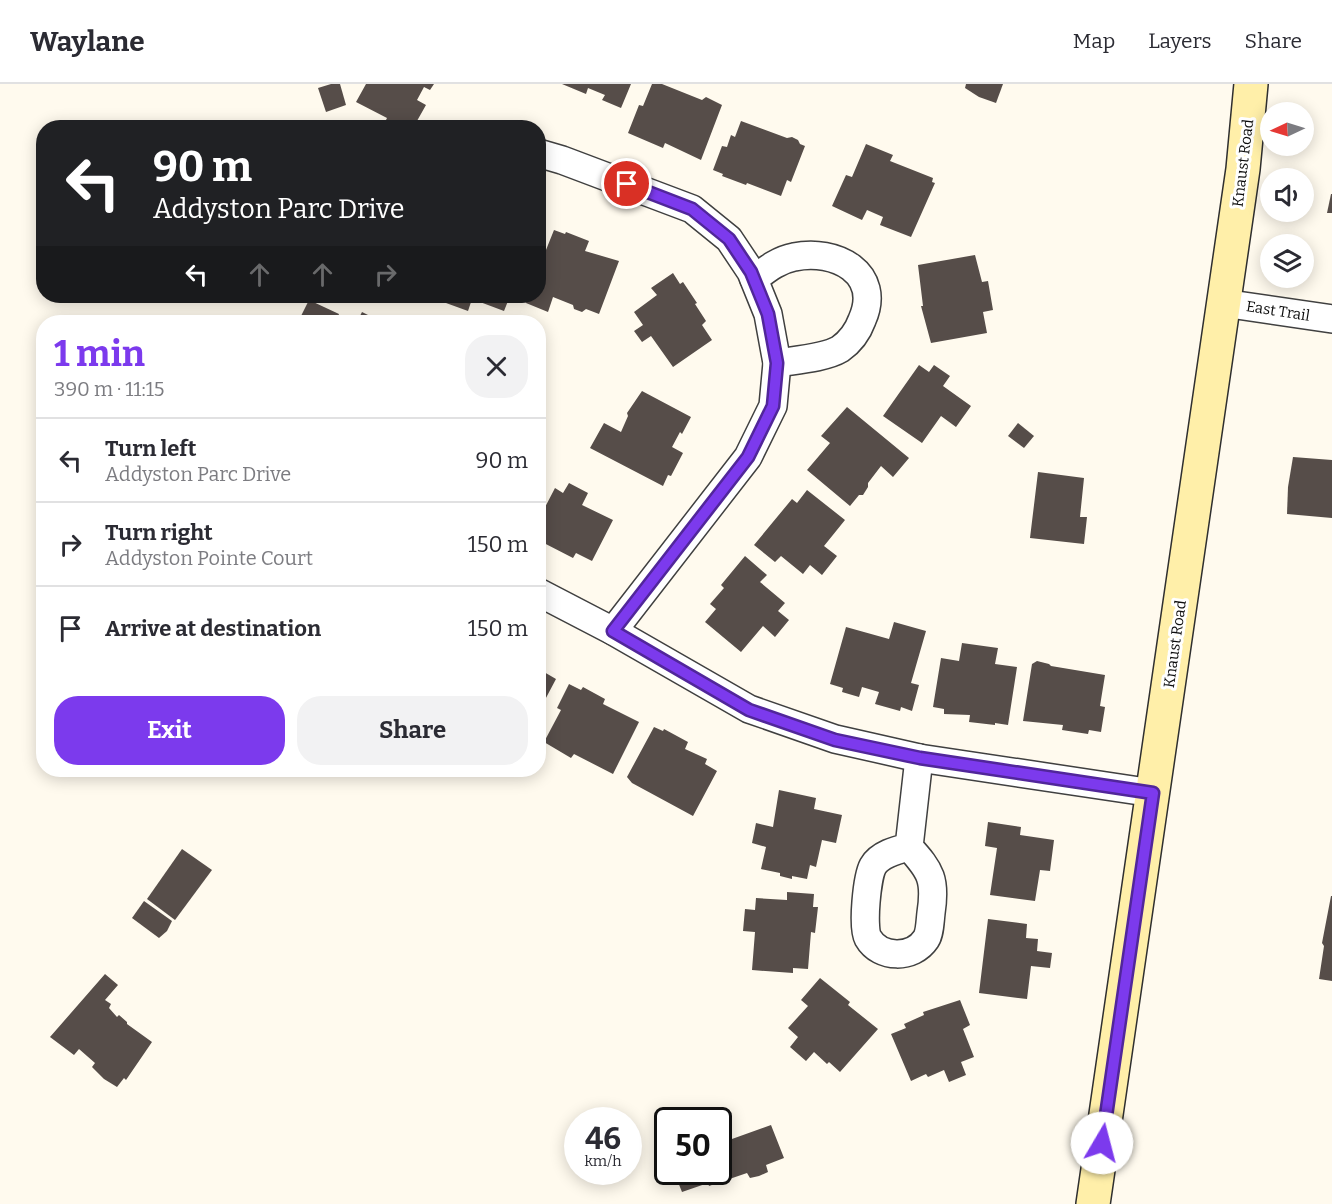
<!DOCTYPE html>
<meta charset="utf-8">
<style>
body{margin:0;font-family:Bitter,serif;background:#f2f2f3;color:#2b2b33;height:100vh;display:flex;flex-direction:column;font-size:22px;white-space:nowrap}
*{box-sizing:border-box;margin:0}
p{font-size:20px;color:#7c7c81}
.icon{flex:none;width:33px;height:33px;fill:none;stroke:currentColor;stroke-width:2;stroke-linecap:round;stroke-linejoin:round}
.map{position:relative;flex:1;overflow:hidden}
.side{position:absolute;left:36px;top:231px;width:510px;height:462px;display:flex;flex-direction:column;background:#fff;border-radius:24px;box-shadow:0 3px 15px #0003}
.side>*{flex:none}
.banner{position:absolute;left:36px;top:36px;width:510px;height:183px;border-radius:24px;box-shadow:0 3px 15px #0003;background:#202124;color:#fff;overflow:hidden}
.needle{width:39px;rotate:266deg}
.fabs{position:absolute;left:1260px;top:18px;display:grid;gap:12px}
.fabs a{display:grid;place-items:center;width:54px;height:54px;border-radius:50%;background:#fff;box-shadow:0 3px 15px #0003;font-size:30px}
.speed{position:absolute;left:564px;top:1023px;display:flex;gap:12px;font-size:30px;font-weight:700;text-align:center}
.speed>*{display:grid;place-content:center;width:78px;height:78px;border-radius:50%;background:#fff;box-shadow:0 3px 15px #0003;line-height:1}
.speed small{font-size:15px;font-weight:400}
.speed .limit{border:3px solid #111;border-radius:9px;background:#fff;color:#111}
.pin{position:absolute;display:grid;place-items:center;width:51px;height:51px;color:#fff;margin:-26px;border:3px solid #fff;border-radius:50%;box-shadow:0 2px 6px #0007}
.me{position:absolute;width:66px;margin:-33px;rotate:8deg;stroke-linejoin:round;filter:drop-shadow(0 0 4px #0008)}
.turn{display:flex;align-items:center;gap:21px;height:126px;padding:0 18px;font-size:27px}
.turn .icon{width:78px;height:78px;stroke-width:2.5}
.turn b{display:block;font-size:42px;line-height:51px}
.lanes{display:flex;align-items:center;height:57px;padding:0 18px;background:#0003;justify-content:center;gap:30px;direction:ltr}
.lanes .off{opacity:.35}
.round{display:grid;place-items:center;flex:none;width:63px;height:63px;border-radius:24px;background:#f2f2f3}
.summary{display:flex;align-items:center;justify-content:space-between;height:102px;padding:0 18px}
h1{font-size:36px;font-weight:700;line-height:45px;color:#7c3aed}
.cta{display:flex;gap:12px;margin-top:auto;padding:12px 18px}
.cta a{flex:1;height:69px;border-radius:24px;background:#7c3aed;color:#fff;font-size:24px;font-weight:700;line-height:69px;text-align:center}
.cta a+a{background:#f2f2f3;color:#2b2b33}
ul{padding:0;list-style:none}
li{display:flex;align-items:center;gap:18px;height:84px;padding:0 18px;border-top:2px solid #e1e1e2}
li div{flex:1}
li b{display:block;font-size:22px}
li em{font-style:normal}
header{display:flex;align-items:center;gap:36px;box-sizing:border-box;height:84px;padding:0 30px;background:#fff;border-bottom:2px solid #e1e1e2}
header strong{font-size:28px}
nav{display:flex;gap:33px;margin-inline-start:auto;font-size:21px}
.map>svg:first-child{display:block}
</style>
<header>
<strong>Waylane</strong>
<nav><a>Map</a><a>Layers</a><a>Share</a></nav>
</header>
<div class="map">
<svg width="1332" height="1120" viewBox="0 0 1332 1120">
<rect width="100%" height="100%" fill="#fffaee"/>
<g fill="#564d49">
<polygon points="331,0 340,0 346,21 326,28 318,4"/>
<polygon points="366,0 434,0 430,6 424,3 417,16 426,21 413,44 386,44 383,42 387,34 356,18"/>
<polygon points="562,0 631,0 621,24 602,16 605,11 588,4 586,10"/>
<polygon points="652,0 662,0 702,16 706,13 722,21 701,76 665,59 663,64 628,49 639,21 643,22"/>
<polygon points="966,0 1003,0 996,19 979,13 965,4"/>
<polygon points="741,37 787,54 792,53 798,56 800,60 805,62 791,98 787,96 781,112 747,99 746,101 722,92 723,90 713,86 722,62 727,63 731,51 735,53"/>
<polygon points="866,60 893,71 890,77 933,94 932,98 935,99 911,153 880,141 883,133 867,126 862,136 832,122 846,91 852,93"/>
<polygon points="1331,110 1332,110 1332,129 1327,129"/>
<polygon points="554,146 565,150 566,148 589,157 585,167 619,177 599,230 586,225 582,228 574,225 573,221 553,213 548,228 526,219 529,212 538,212 538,186"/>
<polygon points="975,171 982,198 988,197 993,226 983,228 987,249 931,259 921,222 923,222 918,181"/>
<polygon points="673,189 680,200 683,198 697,219 695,220 706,237 702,241 712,256 673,283 651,252 642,258 634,247 643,241 634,228 657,211 651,204"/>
<polygon points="449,212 510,212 504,227 472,215 468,227 446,219"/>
<polygon points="309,216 339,230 338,233 350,238 298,238"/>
<polygon points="362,228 382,238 357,238"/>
<polygon points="240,231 245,238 229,238"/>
<polygon points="919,281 929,288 934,281 950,292 943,302 971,322 956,343 941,332 922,359 883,332"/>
<polygon points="642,307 691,333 682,350 680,348 672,363 683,369 671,392 668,391 663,402 590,364 604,339 621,348 628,332 627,329"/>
<polygon points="847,323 909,374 893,393 881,382 868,399 868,403 863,411 859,411 850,422 807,386 830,359 821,352"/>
<polygon points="1018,339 1034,352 1024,364 1008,352"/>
<polygon points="1293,373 1332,376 1332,434 1287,430 1288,403"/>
<polygon points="1038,388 1084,394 1080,433 1087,433 1084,460 1030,454"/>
<polygon points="569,399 588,409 582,421 613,436 592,477 576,469 573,474 538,456 538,428 542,429 555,404 563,409"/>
<polygon points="807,406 845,436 824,462 837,472 822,491 810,481 803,490 781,472 775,478 754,461 792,415 797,419"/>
<polygon points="745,472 767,491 760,498 785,519 778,527 789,536 775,553 763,542 741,568 705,538 716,525 710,520 724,504 721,501"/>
<polygon points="894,538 926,547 911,599 919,601 912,627 901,623 900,627 875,620 879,608 862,603 859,613 842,608 843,604 830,600 846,543 889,555"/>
<polygon points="962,559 998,564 995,580 1017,583 1008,641 995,639 995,641 969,638 970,631 944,630 944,625 933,623 941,574 959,577"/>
<polygon points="1037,577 1049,580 1051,582 1105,591 1100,622 1105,623 1101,648 1089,646 1088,650 1062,646 1063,641 1023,637 1032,580"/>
<polygon points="538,581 546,585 544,588 556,595 538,629"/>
<polygon points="569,600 581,606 583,603 605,615 603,620 639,638 613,690 574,670 571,674 544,658 561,626 557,624"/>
<polygon points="654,643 663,647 664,645 688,658 685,665 707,675 705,680 717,687 693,732 632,699 627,693"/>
<polygon points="779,706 816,714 814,725 842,731 836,759 822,756 816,783 810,781 807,795 792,792 792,795 780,792 780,789 761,785 766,763 752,759 756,739 773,743"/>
<polygon points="988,738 1021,743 1020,751 1054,756 1050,787 1040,786 1035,817 990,811 997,764 985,762"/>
<polygon points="182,765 212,786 175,836 147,815"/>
<polygon points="787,808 814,810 813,823 818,823 815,849 811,848 808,885 793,884 793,889 752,886 755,848 743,847 745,825 755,826 756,814 787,816"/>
<polygon points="1331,812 1332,812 1332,897 1319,895 1324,862 1322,859"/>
<polygon points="144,817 172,837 167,847 159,854 132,834"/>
<polygon points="988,835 1027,840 1026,854 1038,855 1037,867 1052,869 1050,884 1031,882 1027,915 979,909"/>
<polygon points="105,890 118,901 105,916 111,920 109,924 117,933 119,931 127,938 127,940 152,958 126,996 124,994 117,1003 104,995 92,983 95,979 79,965 74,971 50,953"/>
<polygon points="820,894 850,918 848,921 878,945 840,988 829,978 827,980 814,968 806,977 790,963 798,953 788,944 808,922 801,916"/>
<polygon points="960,916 970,941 963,945 974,973 961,978 966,991 949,998 944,986 928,993 926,990 911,997 891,950 906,944 904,940 924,931 923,928"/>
<polygon points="771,1041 784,1074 766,1081 768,1088 759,1092 750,1094 747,1089 709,1102 708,1099 682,1108 674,1088 718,1088 718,1060"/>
</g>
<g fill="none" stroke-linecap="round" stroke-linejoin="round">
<defs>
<g id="street">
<polyline points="538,69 562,76 692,125 729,155 751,188 768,230 777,279 773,322 748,373 613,547"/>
<path d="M754,195c12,-9 24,-19 40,-22 41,-9 89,16 68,63 -4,11 -12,22 -22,29 -15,9 -45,11 -63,14"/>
<polyline points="1223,219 1332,235"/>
<polyline points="538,508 613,547 749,625 835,655 919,674 1153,709"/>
<path d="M909,763c-12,3 -29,7 -36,19 -6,11 -11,61 -5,72 12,21 45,21 58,1 4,-6 4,-18 5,-26 5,-33 0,-42 -22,-66l10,-89"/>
</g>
<polyline id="secondary" points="1093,1120 1243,85 1251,0"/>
</defs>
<use href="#street" stroke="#404040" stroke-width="30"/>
<use href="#secondary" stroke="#2f2f2f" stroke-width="36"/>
<use href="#street" stroke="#fff" stroke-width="27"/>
<use href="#secondary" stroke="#ffefa9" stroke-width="33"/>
</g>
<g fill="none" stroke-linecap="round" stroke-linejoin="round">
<defs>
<polyline id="route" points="627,100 692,125 729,155 751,188 768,230 777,279 773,322 748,373 613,547 749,626 835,656 920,674 1153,709 1102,1059"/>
</defs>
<use href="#route" stroke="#51269a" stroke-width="15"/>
<use href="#route" stroke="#7c3aed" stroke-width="10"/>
</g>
<g text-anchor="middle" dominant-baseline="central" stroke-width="6" stroke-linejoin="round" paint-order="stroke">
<g font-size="15" fill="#0d0d0d" stroke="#fff">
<text transform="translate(1243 79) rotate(-83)">Knaust Road</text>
<text transform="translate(1278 227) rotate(9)">East Trail</text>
<text transform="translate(1175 560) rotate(-82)">Knaust Road</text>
</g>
</g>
</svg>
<div class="fabs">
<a><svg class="needle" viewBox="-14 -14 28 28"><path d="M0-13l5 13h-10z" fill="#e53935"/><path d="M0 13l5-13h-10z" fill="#7c7c81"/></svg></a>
<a><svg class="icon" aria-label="sound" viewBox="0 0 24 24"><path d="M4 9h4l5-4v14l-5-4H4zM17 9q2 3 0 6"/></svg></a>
<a><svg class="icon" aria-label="layers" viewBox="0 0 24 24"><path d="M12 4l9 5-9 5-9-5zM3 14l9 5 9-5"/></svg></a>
</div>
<div class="speed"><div>46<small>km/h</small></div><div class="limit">50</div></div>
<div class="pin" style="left:627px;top:100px;background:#d93025"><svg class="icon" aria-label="arrive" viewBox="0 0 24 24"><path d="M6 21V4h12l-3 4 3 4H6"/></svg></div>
<svg class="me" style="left:1102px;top:1059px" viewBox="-20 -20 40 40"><circle r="19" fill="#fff"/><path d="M0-13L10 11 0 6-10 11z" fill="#7c3aed"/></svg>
<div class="banner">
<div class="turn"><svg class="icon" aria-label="left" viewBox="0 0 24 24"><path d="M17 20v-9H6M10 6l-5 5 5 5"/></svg><div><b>90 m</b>Addyston Parc Drive</div></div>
<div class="lanes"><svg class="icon" aria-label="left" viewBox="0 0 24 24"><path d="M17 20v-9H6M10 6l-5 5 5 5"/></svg><svg class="icon off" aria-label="ahead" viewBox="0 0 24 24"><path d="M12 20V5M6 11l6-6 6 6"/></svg><svg class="icon off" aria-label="ahead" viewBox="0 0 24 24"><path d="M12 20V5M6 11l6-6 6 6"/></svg><svg class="icon off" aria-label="right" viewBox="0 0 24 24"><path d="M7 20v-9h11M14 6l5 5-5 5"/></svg></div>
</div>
<section class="side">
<div class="summary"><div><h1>1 min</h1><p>390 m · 11:15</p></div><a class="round"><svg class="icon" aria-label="close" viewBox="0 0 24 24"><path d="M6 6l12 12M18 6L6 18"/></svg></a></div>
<ul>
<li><svg class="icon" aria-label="left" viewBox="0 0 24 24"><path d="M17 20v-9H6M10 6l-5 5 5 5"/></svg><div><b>Turn left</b><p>Addyston Parc Drive</p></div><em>90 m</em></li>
<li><svg class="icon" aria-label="right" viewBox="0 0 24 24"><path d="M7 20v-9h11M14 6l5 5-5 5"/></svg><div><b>Turn right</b><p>Addyston Pointe Court</p></div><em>150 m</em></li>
<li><svg class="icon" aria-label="arrive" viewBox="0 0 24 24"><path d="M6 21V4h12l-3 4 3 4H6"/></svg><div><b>Arrive at destination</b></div><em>150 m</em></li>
</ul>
<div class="cta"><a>Exit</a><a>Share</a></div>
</section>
</div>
